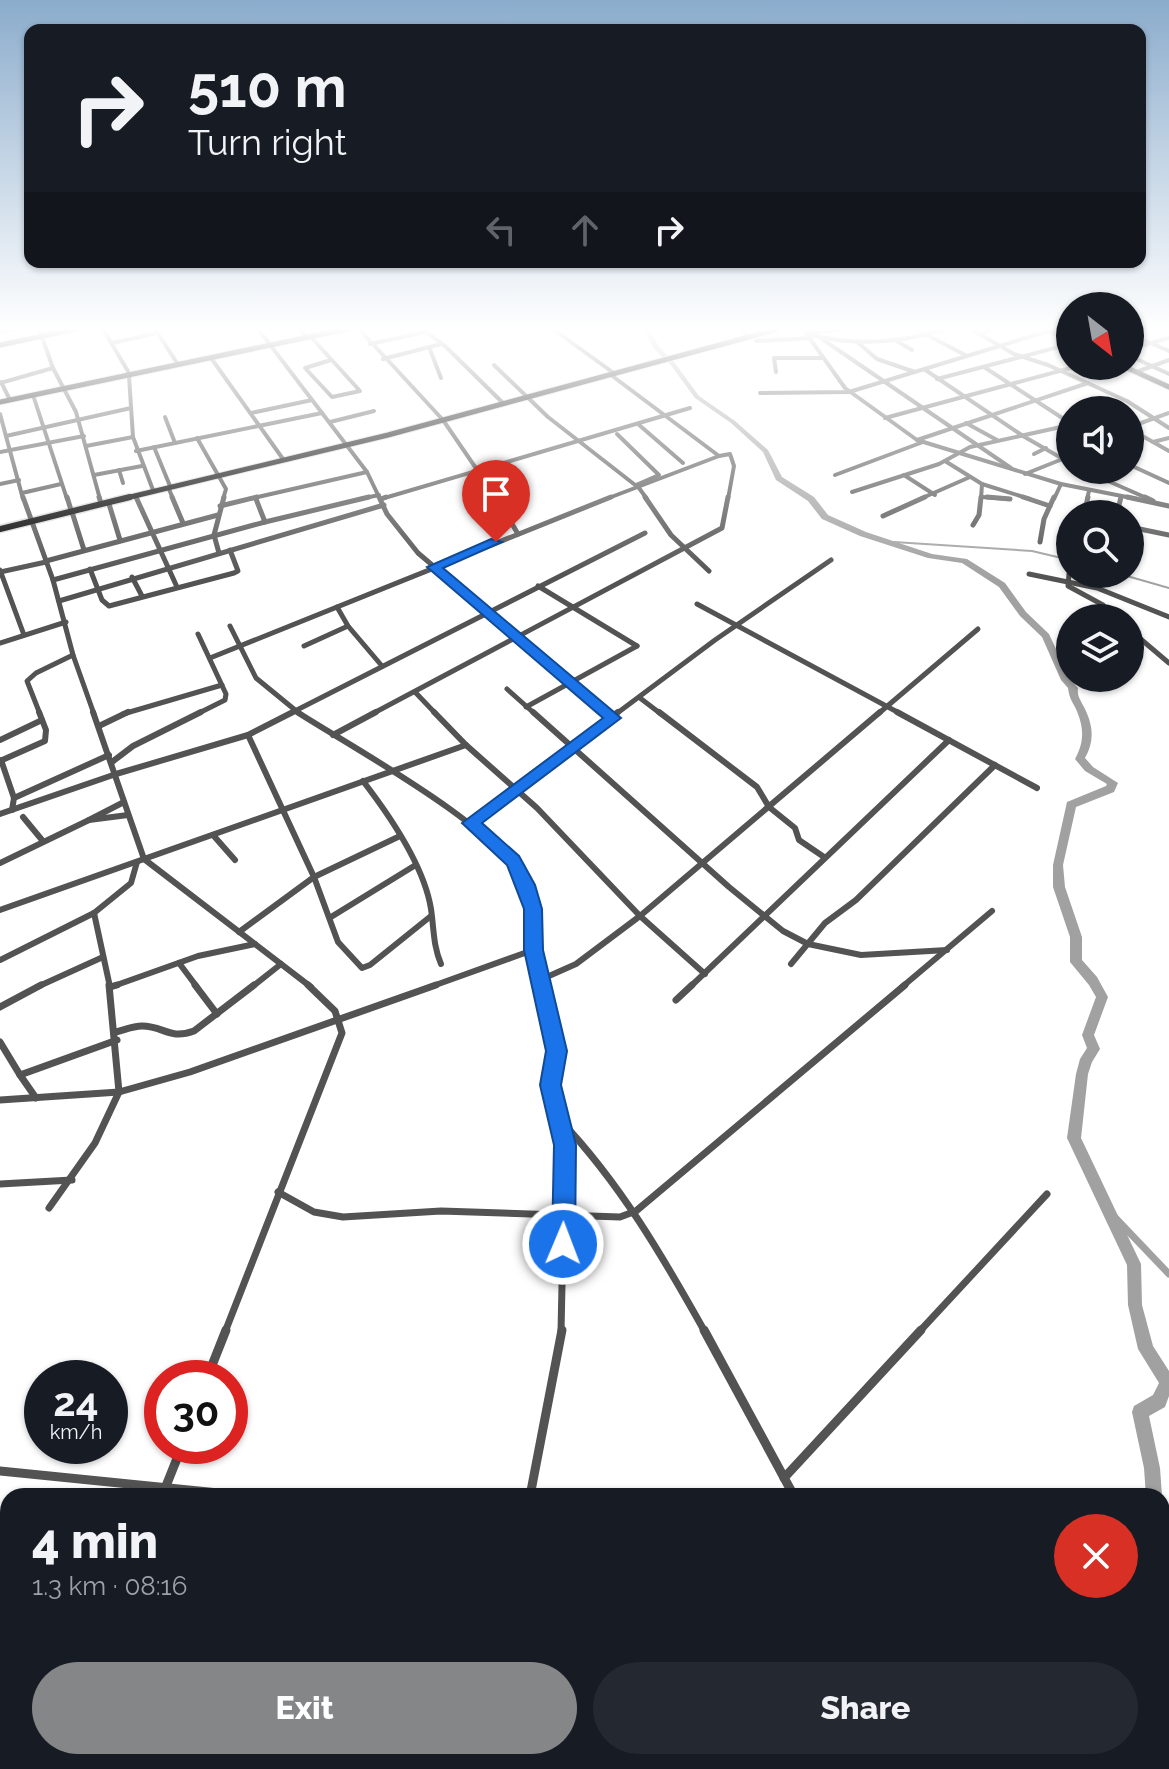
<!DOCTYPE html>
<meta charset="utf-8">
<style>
body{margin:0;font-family:Raleway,sans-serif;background:#242831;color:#f1f3f6;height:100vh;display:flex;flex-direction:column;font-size:30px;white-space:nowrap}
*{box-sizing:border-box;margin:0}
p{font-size:26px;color:#9ea1a6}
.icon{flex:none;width:44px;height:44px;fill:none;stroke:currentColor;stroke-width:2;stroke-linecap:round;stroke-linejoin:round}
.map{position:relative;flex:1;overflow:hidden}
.drawer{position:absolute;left:0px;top:1488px;width:1170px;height:282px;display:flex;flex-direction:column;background:#171b24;border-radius:24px 24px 0 0;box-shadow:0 2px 6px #0004}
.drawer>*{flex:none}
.guide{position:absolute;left:24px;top:24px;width:1122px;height:244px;border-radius:16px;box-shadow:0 2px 6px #0004;background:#171b24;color:#f1f3f6;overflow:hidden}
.needle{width:52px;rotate:149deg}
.tools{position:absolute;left:1056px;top:292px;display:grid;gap:16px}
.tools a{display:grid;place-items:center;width:88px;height:88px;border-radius:50%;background:#171b24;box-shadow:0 2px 6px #0004;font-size:40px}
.speed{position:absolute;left:24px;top:1360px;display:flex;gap:16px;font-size:40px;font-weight:700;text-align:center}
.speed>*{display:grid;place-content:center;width:104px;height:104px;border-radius:50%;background:#171b24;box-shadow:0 2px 6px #0004;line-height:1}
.speed small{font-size:20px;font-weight:400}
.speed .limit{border:12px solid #d22;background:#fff;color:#111}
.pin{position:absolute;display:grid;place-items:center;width:68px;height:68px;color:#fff;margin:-82px -34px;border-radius:50% 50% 50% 0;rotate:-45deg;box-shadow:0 0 8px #0007}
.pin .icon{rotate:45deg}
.me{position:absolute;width:88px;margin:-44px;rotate:1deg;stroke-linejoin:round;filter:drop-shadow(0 0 6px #0008)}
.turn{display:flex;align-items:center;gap:28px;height:168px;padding:0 32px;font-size:36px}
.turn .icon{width:104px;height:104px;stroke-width:2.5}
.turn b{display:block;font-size:56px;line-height:68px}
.lanes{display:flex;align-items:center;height:76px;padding:0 32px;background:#0003;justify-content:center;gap:40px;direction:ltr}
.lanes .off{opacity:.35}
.round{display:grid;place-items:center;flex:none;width:84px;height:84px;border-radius:42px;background:#242831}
.summary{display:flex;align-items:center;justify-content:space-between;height:136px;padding:0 32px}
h1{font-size:48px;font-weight:800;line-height:60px}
.cta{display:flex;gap:16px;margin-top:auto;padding:16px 32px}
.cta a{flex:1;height:92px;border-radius:48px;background:#858687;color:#fff;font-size:32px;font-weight:800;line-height:92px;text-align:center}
.cta a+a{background:#242831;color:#f1f3f6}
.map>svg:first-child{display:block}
</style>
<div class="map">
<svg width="1169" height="1769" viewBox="0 0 1169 1769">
<rect width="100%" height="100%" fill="#fff"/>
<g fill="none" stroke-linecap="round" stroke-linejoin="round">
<g stroke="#a1a1a1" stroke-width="2">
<polyline points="894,542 1032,551 1070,560"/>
<polyline points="1120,574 1169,588"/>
</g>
<polyline stroke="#a1a1a1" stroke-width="7" points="1106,1208 1169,1274"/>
<g fill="#a1a1a1" fill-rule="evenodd">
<path d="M643,329h6l10,18 15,15 25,34 36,25 33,29 14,27 32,20 14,18 38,17 66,22 35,5 38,24 21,29 23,22 21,45 8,9c-1,8 2,11 6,19 9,18 11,33 1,51l8,9 25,16 -4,9 -38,15 -13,58 2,22 17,50v23l15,17 11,20 -14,38 6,14 -8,13 -4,12 -7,64 60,126 1,41 11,41 16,25v25l-4,11 -16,9 11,52 2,28v1l-16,-1 -2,-28 -12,-56 2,-6 19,-11 6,-12 -21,-34 -10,-44 -1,-40 -60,-127 9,-64 4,-15 7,-11 -5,-13 14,-38 -7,-12 -19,-23v-25l-17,-50v-22l14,-63 39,-16 1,-2 -22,-13 -10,-12c10,-18 9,-33 0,-52 -4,-7 -6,-11 -7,-19l-7,-8 -19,-43 -22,-21 -21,-29 -37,-24 -34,-5 -68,-22 -38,-17 -14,-18 -32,-21 -13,-28 -32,-29 -36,-25 -25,-34 -16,-15z"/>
<polygon points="1162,1528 1169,1532 1169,1557 1162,1553"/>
</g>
<defs>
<g id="major-far1">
<polyline points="1046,329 1070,340"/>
<polyline points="0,345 76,329"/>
<polyline points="1123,366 1169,387"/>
<polyline points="122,499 388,435 778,329"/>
</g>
<polyline id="major" points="0,529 130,497"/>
<polyline id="highway" points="0,402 347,329"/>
</defs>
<use href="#major-far1" stroke="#dbdbdb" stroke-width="7"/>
<use href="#major" stroke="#dbdbdb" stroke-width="9"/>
<use href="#highway" stroke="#dbdbdb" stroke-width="7"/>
<g stroke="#535353" stroke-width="4">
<polyline points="39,329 53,368 76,412 100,499"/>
<polyline points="103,329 129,373"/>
<polyline points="155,329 177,363"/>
<polyline points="258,329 367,472 380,499"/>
<polyline points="300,329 305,336"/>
<polyline points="359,329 443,420 497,499"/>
<polyline points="423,329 446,347 503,403"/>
<polyline points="553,329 615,374"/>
<polyline points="741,329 747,335"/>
<polyline points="803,329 845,388 917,440 1061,484 1137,499"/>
<polyline points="916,329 967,356"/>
<polyline points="971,329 1014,354 1048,365 1127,401 1169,428"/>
<polyline points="0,332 15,329"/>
<polyline points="810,333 846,329"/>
<path d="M808,334c47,13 92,9 138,-5"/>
<polyline points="979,334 993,329"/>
<polyline points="1130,334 1169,351"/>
<polyline points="311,337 360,391 332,397 305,368 331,360"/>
<polyline points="822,339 1011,468"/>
<polyline points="895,340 912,350"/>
<polyline points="756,341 811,338"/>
<polyline points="856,341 877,359 915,372"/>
<polyline points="112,343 157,333"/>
<polyline points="370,344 426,332"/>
<polyline points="429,347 441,378"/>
<polyline points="1130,349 1169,338"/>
<polyline points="1130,356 1169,374"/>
<polyline points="211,358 283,459"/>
<polyline points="383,359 441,344"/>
<polyline points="494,365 548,417 639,488 647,499"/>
<polyline points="984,367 1070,423"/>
<polyline points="924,369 1023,436 1070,463"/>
<polyline points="776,372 774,358 823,358"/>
<polyline points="1136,372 1169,360"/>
<polyline points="611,375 719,456 730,454 734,466 728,499"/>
<polyline points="129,376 133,437 153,490"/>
<polyline points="937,379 1070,344"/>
<polyline points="1,382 9,398"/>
<polyline points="0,383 53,368"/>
<polyline points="760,393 849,392 1055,329"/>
<polyline points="33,395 67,499"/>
<polyline points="251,413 312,400"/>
<polyline points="0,414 23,499"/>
<polyline points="165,417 175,443"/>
<polyline points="885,418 1078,366"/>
<polyline points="330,422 374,411"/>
<polyline points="966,423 997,440"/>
<polyline points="638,424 683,463"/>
<polyline points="1130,427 1169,413"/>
<polyline points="1130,429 1169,451"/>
<polyline points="617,434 659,475 636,485"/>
<polyline points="6,436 131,408"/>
<polyline points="197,438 226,489 223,499"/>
<polyline points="917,440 1088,383"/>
<polyline points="1153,442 1169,438"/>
<polyline points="86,446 133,437"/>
<polyline points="154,447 170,486"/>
<polyline points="136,451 322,413"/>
<polyline points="0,452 84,436"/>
<polyline points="1034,454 1046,448"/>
<polyline points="945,461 982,484 1030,499"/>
<polyline points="1130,465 1169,483"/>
<polyline points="119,470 123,483"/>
<polyline points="1083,470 1149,499"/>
<polyline points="1025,474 1070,456"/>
<polyline points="94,475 142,466"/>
<polyline points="835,475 923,442"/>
<polyline points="904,475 935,495"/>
<polyline points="0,484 19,480"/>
<polyline points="169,489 173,499"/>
<polyline points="852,492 939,464 970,447 1070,425"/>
<polyline points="22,493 61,484"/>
<polyline points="982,497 1010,499"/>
<polyline points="249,499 367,472"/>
<polyline points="360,499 379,495"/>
<polyline points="381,499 690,408"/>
<polyline points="606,499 719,456"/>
<polyline points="920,499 970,477"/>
<polyline points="981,499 982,484"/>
<polyline points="1054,499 1061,484"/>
<polyline points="1087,499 1089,491"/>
</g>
<g stroke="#535353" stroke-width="5">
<polyline points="23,497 53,580 73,655 94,714"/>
<polyline points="67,497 71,510"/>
<polyline points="99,497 101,503"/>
<polyline points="136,497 177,587"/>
<polyline points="172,497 183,523"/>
<polyline points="379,497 387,514 418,553 608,714"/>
<polyline points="496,497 518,534"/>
<polyline points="645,497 671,535 709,571"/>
<polyline points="987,497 1010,499"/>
<polyline points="1023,497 1050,506"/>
<polyline points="1127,497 1169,506"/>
<polyline points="1145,497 1153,501"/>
<polyline points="256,499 265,522"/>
<polyline points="381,499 386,497"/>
<polyline points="109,504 120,540"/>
<polyline points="220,506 257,497"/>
<polyline points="72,512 84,550"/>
<polyline points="1084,514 1088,497"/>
<polyline points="1117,514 1121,497"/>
<polyline points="883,516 925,497"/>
<polyline points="973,525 979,515 981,497"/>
<polyline points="1130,527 1169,535"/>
<polyline points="1040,542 1044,519 1054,497"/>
<polyline points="219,553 214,535 224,497"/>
<polyline points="46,561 218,515"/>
<polyline points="90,569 102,600 109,606 234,573 238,571 230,550"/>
<polyline points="0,570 24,635"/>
<polyline points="0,572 46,562"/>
<polyline points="1029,574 1097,588 1169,617"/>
<polyline points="1069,574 1068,586 1103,605 1117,618"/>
<polyline points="132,577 142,596"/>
<polyline points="53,580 265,522 369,497"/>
<polyline points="538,586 637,646"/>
<polyline points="59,601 384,505"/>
<polyline points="697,604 901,714"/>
<polyline points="337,607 348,626 382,666"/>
<polyline points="230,626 256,678 300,714"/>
<polyline points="1130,630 1169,663"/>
<polyline points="0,643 66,622"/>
<polyline points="304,646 348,626"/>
<polyline points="210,658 611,497"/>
<polyline points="507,689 535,714"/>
<polyline points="415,692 436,714"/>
<polyline points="640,698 661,714"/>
<polyline points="526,707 637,646"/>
<polyline points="40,714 27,681 36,673 73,655"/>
<polyline points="123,714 222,685"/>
<polyline points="197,714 225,700 226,694 198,634"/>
<polyline points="289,714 645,533"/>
<polyline points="372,714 722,528 728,497"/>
<polyline points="616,714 715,640 831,560"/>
<polyline points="878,714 978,629"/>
</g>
<g stroke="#535353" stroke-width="6">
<polyline points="93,712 144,859 311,987"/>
<path d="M297,712c56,36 204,116 229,172 9,23 4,43 7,67 2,12 6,24 8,36"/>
<polyline points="434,712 466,745 537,808 640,916 705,974"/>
<polyline points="533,712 729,887 783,931 808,944 861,955 947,950"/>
<polyline points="606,712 613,718"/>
<polyline points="659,712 757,787 769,807 795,828 799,840 824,857"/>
<polyline points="897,712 1037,788"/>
<polyline points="99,726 128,712"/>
<polyline points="248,735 314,877 338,942 362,968 370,965 431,916"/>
<polyline points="333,735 376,712"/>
<polyline points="0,740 42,720"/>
<polyline points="1,760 14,798"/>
<polyline points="0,761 45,741 46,730 39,712"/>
<polyline points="112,762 133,746 201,712"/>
<path d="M363,781c27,35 61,84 68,128 3,20 2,36 10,55"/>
<polyline points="12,810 14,798 109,755"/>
<polyline points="0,814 116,774 248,735 293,712"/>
<polyline points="23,817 42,840"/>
<polyline points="89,820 124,802"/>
<polyline points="470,823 618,712"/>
<polyline points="213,835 235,860"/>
<polyline points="0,863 89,820 128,815"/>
<polyline points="0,910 466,745"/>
<polyline points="94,913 110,987"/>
<polyline points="331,917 414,866"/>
<polyline points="239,932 314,877 400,836"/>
<polyline points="0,960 94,913 131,883 137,862"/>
<polyline points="179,963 197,987"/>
<polyline points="791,964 825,923 856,900 995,765"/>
<polyline points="540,980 576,964 640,916 880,712"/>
<polyline points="37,987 103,957"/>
<polyline points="111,987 198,956 255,944"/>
<polyline points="252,987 281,964"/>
<polyline points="430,987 533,950"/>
<polyline points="690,987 949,740"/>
<polyline points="902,987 992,911"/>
</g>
<g stroke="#535353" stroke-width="7">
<polyline points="195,985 217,1014"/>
<polyline points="541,985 556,1051 551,1085 565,1145 561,1332"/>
<polyline points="110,987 117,985"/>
<polyline points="676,1000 692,985"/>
<polyline points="0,1007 41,985"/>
<path d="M116,1032c8,-2 17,-6 26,-6 22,0 27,14 52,5l60,-46"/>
<polyline points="0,1042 20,1075 117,1040"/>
<polyline points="20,1075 36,1098"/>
<polyline points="0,1100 119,1092 190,1072 436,985"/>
<path d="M560,1120c60,63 103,137 145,212"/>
<polyline points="0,1184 72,1180"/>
<polyline points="278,1192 314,1212 343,1217 441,1211 620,1217 636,1211 905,985"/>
<polyline points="49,1208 95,1143 119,1092 109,985"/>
<polyline points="225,1332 342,1033 335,1011 308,985"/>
<polyline points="919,1332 1047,1194"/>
</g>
<g stroke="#535353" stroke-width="9">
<polyline points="704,1330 794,1496"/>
<polyline points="207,1378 226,1330"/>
<polyline points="0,1471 248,1496"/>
<polyline points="784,1478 921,1330"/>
<polyline points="162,1496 182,1446"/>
<polyline points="530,1496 562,1330"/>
<polyline points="908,1762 911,1769"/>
<polyline points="41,1769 44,1762"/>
<polyline points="1058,1769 1062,1762"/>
</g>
<use href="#major-far1" stroke="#000" stroke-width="5"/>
<use href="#major" stroke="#000" stroke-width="6"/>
<use href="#highway" stroke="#000" stroke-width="5"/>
</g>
<linearGradient id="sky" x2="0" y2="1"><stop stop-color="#8baccc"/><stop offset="0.57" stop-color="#fff"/><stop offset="1" stop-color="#fff" stop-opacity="0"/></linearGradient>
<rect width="1169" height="577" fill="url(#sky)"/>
<polygon fill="#1a73e8" stroke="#114b97" stroke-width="2" points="491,539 502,542 443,568 621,718 482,823 519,856 535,885 542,909 543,950 567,1051 561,1085 576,1145 575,1244 572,1252 563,1256 555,1252 552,1244 554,1145 540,1085 546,1051 524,950 524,909 507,865 462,823 603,718 427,567"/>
</svg>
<div class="tools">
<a><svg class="needle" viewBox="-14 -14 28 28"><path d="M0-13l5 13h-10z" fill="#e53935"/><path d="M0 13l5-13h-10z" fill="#9ea1a6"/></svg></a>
<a><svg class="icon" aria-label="sound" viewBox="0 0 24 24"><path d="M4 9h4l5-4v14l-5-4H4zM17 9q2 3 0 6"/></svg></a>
<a><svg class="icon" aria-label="search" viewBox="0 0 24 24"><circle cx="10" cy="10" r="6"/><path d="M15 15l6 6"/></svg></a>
<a><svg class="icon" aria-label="layers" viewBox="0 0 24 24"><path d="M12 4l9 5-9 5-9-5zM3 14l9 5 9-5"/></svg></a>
</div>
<div class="speed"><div>24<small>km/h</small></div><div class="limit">30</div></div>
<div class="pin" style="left:496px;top:542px;background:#d93025"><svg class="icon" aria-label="arrive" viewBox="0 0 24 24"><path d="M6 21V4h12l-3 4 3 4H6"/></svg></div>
<svg class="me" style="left:563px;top:1244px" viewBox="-20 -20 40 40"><circle r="17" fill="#1a73e8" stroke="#fff" stroke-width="3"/><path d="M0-11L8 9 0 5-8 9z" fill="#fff"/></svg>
<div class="guide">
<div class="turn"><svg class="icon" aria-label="right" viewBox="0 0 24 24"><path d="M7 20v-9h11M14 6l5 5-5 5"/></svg><div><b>510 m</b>Turn right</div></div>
<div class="lanes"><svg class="icon off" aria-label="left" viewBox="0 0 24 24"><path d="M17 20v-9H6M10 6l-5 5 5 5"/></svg><svg class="icon off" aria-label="ahead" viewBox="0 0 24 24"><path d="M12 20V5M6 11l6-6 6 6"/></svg><svg class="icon" aria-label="right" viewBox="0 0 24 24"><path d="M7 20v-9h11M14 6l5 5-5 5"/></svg></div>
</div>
<section class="drawer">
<div class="summary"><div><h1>4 min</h1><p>1.3 km · 08:16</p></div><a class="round" style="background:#d93025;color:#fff"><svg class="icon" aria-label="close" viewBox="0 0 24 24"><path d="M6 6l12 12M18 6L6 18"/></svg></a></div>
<div class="cta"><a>Exit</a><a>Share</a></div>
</section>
</div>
